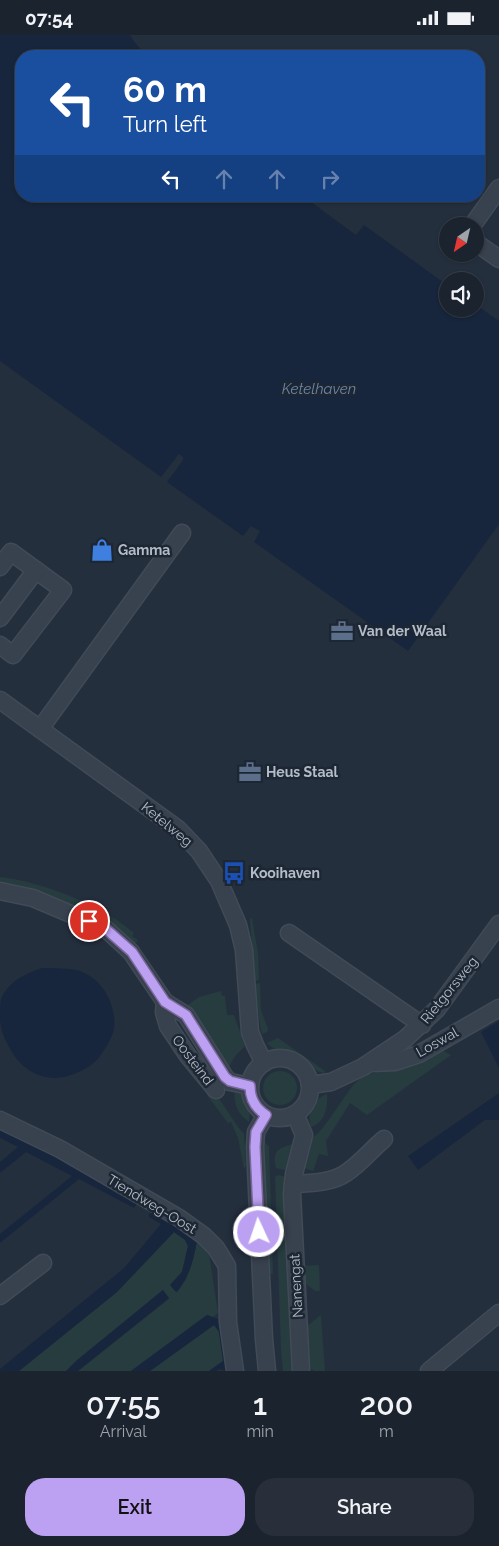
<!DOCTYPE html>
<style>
body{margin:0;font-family:Raleway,sans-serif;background:#282f3a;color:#f1f3f6;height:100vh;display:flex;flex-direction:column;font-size:19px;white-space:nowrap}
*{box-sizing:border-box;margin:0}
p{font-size:16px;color:#a0a4aa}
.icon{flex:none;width:28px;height:28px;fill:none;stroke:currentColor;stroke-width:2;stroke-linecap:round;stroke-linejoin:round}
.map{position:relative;height:1336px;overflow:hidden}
.sheet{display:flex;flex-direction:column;background:#1b232e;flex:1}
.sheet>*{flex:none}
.top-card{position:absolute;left:15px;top:15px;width:470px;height:152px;border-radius:20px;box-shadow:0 1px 4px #0004,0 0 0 1px #39404a;background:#1a4fa0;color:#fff;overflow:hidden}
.needle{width:32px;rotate:214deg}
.buttons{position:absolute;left:439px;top:182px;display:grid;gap:10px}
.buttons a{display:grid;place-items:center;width:45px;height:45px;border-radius:50%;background:#1b232e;box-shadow:0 1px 4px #0004,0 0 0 1px #39404a;font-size:25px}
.pin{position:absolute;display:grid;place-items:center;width:42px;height:42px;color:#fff;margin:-21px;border:2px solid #fff;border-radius:50%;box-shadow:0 1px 5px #0007}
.me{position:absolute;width:55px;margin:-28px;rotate:357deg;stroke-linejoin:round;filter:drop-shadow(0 0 4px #0008)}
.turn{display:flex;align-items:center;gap:18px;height:105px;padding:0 25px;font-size:22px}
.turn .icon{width:65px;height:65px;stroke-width:2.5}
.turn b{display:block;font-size:35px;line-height:42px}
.lanes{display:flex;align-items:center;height:48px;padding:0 25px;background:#0003;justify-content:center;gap:25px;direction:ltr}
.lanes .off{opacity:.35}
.eta{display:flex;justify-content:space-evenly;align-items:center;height:85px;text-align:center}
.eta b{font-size:30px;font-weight:600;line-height:35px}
.button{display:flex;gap:10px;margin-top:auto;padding:10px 25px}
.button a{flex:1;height:58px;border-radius:20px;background:#bca0f2;color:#111;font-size:20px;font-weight:600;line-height:58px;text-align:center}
.button a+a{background:#282f3a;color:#f1f3f6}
.status{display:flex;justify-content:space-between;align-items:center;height:35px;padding:0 25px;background:#1b232e;direction:ltr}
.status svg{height:14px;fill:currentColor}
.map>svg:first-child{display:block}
</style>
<div class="status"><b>07:54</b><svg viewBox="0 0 49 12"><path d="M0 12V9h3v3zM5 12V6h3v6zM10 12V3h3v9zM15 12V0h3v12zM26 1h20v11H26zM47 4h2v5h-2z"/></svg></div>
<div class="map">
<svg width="499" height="1336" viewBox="0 0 499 1336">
<rect width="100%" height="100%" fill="#242f3e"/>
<g fill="#263c3f">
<path d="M0,842c36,4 77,20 109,38 9,5 17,12 25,18l-2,3 6,4 -8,12 -8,-11 -122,-52z"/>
<polygon points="252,883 258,918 259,945 254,946 250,884"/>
<polygon points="260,948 261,975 268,994 267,997 262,999 260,990 254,949"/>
<polygon points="221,956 222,961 225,961 227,980 234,980 245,1011 235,1021 228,1034 185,972 199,962"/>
<path d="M278,1003l47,33v2c-13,-1 -17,-12 -28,-17 -10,-5 -22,-4 -30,-13z"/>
<path d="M442,1015l9,5 -84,60 -17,-12 -24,38 2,15 -9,-2 -6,17 -10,-3 10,-31c8,-2 33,-44 42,-54 10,-11 23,-10 36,-14 17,-5 34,-13 51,-19z"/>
<circle cx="280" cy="1053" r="17"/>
<path d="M235,1055c12,4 16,20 14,32 -11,-8 -16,-17 -14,-32z"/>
<polygon points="214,1056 238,1092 244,1099 246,1131 244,1134 238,1103 231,1087 228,1088 207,1060"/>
<path d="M327,1059c1,14 -2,28 -16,33 -5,-14 2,-28 16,-33z"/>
<polygon points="264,1106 269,1112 273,1240 267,1236 263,1111"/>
<path d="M292,1109l-4,23 -3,3 -9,-2c-4,-17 1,-19 16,-24z"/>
<polygon points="278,1140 286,1142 294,1336 283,1336 281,1314 275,1142"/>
<polygon points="174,1197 185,1205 188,1211 182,1237 170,1250 185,1246 193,1225 197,1206 195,1204 208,1212 218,1278 213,1282 207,1280 131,1336 78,1336 169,1264 163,1255 76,1326 66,1336 19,1336 117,1257"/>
<polygon points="318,1230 319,1231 320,1256 315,1256 302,1246 300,1231"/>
<polygon points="321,1280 325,1336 315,1336 305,1332 303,1294"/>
<polygon points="214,1290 219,1296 223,1326 209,1336 150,1336"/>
</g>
<g fill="#17263c">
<path d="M0,0h130c5,9 11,15 20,21h-129v140h282l53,39 8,-10 83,60 1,24h27v-5l24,17v203l-91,127 -154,-109 6,-11 -9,-5 -8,10 -76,-54 16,-22v-3l-4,-3 -18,23 -161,-116z"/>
<path d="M42,933c11,0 28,0 38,3 23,8 37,35 34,58 -2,9 -7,17 -12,24 -6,10 -13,14 -23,19 -29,14 -56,2 -70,-25 -5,-9 -9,-19 -9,-29 0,-6 0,-13 1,-19 8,-18 24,-25 41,-31z"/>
<polygon points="499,986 499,1033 481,997"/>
<polygon points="499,1058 499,1085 485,1085 418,1135 408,1121"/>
<polygon points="0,1093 5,1097 22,1100 139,1165 134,1173 79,1144 0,1208 0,1199 72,1141 26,1117 0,1138 0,1127 18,1112 0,1103"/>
<path d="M153,1175l13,7 5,7 10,3 16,14c-4,20 -7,35 -20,51l-2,-1 -5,-6 12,-13 6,-26 -3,-6 -11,-8 -57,60 -98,79h-19v-2l124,-101 37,-44 -12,-7v-3z"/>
<polygon points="163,1255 169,1263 78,1336 66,1336 76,1326"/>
<polygon points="207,1280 220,1285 222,1295 228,1336 219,1334 216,1336 209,1336 223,1326 219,1297 214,1290 150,1336 131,1336"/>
</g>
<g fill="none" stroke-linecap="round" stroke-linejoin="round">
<defs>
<g id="minor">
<polyline points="472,191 499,153"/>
<polyline points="475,207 499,224"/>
<polyline points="0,532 11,517 63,555 13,620 0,610"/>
<polyline points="0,583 36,535"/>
<polyline points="0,665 178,794 199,816 219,846 238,890 244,915 250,997 255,1010 264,1028"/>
<polyline points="40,694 182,498"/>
<polyline points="0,856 33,863 106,894 131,917 165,967 186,980 225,1042 230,1047 250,1051"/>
<polyline points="289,898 422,990"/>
<polyline points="165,967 164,977 168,991 188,1021 216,1055"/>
<circle cx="280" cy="1053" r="30"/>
<polyline points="372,1028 395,1027 419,1019 499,973"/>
<polyline points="310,1050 331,1047 363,1032 405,1004 437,974 499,889"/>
<polyline points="295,1079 304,1100 294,1139 292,1159 301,1336"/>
<polyline points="266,1080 256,1097 255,1112 264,1304 267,1336"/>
<polyline points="0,1085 60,1114 179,1183 204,1201 216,1213 227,1231 228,1287 235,1336"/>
<path d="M293,1149c17,-1 39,-1 53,-11 14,-9 25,-23 38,-34"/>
<polyline points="0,1261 43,1228"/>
<polyline points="429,1336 499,1278"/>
</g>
</defs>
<use href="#minor" stroke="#414a57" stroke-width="19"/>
<use href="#minor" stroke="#38414e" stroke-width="16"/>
</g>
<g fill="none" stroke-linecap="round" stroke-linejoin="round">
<defs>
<path id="route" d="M89,886l17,8 26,23 33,50 21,13 39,62 5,4 20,5c0,13 5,22 16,29l-10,17 -1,15 4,85"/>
</defs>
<use href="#route" stroke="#7a689d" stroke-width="12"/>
<use href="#route" stroke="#bca0f2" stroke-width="9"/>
</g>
<defs>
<symbol id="shop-bare" viewBox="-9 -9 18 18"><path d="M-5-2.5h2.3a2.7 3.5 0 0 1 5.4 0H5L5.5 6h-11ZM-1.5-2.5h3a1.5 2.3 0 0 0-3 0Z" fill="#3f7fe0" stroke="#1d2633" stroke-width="2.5" paint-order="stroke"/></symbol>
<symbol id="office-bare" viewBox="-9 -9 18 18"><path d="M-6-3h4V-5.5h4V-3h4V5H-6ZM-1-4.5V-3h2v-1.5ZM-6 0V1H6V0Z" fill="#5c6f8a" stroke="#1d2633" stroke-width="2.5" paint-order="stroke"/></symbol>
<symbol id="bus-bare" viewBox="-9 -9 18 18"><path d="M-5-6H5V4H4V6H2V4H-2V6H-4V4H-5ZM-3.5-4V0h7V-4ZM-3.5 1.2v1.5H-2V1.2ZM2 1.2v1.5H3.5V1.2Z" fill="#1a4fb4" stroke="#1d2633" stroke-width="2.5" paint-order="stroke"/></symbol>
</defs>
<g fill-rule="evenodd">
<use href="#shop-bare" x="86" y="499" width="32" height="32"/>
<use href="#office-bare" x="326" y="580" width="32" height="32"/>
<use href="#office-bare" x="234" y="721" width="32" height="32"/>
<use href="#bus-bare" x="218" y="822" width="32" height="32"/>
</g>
<g text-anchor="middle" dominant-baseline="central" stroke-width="5" stroke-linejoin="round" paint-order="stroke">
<g font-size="14" font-weight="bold" fill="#b4bcc9" stroke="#1d2633" text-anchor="start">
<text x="118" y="515">Gamma</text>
<text x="358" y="596">Van der Waal</text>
<text x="266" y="737">Heus Staal</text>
<text x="250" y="838">Kooihaven</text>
</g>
<g font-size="14" fill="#b4bcc9" stroke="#1d2633">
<text transform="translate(167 789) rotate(39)">Ketelweg</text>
<text transform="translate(449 955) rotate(-51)">Rietgorsweg</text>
<text transform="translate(437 1007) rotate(-29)">Loswal</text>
<text transform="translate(193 1025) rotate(53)">Oosteind</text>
<text transform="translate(152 1169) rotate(31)">Tiendweg-Oost</text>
<text transform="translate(296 1251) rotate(-93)">Nanengat</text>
</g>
<g font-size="15" font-style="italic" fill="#6d86a8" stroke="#1d2633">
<text x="319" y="354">Ketelhaven</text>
</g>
</g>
</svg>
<div class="buttons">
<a><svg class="needle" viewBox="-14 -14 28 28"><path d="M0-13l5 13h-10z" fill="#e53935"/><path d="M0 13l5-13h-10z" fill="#a0a4aa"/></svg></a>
<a><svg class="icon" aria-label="sound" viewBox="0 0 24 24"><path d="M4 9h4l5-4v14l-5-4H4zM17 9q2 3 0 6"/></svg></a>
</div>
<div class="pin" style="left:89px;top:886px;background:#d93025"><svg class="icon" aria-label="arrive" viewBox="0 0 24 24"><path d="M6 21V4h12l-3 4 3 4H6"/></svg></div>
<svg class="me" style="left:259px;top:1197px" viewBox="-20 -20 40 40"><circle r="17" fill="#bca0f2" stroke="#fff" stroke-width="3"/><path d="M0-11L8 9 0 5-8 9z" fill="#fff"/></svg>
<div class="top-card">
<div class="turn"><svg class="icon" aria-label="left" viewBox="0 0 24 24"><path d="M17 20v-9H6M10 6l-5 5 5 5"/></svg><div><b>60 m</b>Turn left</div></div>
<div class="lanes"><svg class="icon" aria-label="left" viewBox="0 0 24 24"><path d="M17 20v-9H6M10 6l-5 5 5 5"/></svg><svg class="icon off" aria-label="ahead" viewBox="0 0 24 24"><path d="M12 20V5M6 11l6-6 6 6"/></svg><svg class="icon off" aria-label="ahead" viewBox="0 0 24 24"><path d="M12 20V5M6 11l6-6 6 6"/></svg><svg class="icon off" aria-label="right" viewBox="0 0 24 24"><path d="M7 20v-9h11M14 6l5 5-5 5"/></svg></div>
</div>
</div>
<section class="sheet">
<div class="eta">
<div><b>07:55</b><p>Arrival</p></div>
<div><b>1</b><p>min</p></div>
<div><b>200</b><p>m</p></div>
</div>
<div class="button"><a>Exit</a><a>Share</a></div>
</section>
